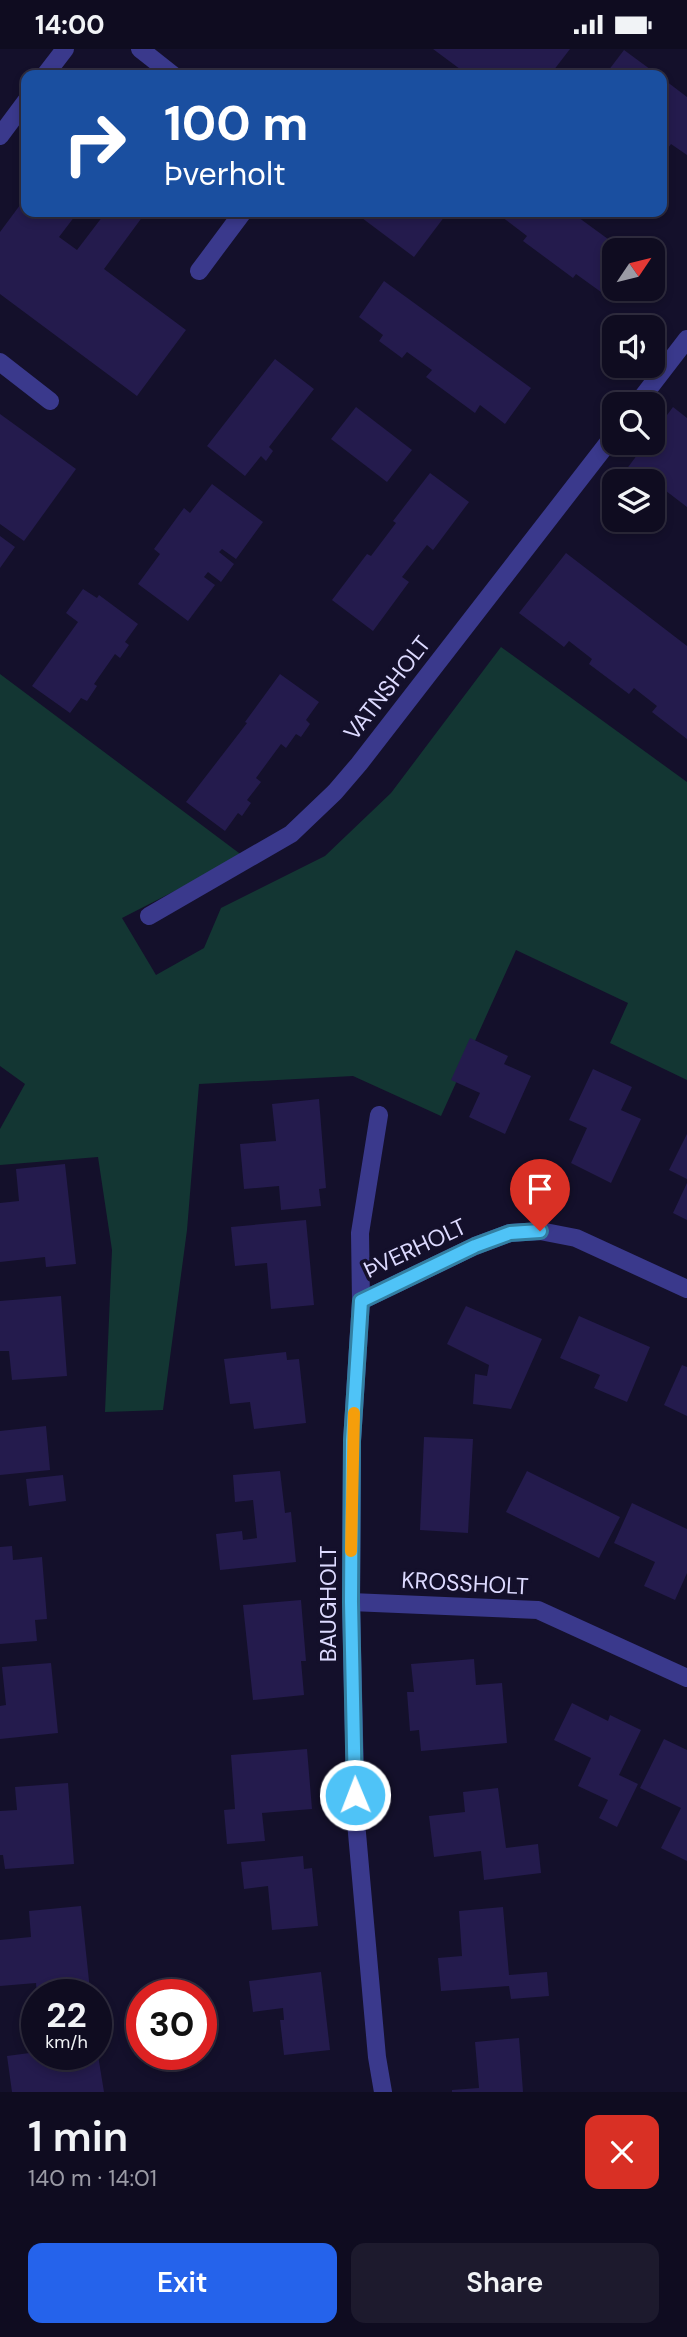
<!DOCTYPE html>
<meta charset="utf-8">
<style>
body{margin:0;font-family:"DM Sans",sans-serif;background:#1d1a2d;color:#f1f3f6;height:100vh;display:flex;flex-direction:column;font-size:26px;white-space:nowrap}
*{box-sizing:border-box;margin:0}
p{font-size:23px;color:#9b9ba5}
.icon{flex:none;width:38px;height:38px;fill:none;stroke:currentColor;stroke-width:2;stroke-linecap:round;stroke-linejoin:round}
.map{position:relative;height:2043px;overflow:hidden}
.details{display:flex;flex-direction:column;background:#0f0c20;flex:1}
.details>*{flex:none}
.banner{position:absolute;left:21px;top:21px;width:646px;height:147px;border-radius:14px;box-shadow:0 4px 10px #0003,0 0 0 2px #2f2c3e;background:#1a4fa0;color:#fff;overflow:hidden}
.needle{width:46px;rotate:55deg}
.controls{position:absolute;left:602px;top:189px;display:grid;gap:14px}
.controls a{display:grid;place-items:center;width:63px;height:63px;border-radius:14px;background:#0f0c20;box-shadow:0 4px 10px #0003,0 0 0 2px #2f2c3e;font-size:35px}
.speed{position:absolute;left:21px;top:1930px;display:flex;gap:14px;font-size:35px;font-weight:700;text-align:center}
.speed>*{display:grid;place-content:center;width:91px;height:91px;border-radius:50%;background:#0f0c20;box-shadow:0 4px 10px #0003,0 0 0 2px #2f2c3e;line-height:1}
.speed small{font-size:18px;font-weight:400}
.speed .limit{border:10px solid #d22;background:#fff;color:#111}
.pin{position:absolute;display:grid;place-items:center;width:60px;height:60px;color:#fff;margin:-72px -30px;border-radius:50% 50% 50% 0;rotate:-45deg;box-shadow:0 0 7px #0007}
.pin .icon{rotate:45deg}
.me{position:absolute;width:77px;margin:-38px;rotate:359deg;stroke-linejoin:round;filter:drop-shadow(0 0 5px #0008)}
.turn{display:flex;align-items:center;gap:24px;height:147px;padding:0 28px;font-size:32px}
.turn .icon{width:91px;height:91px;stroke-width:2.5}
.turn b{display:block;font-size:49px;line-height:60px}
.round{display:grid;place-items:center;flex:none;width:74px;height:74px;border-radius:14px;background:#1d1a2d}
.summary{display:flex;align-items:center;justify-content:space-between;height:119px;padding:0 28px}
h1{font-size:42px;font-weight:600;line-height:52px}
.button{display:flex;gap:14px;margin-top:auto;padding:14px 28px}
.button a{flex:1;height:80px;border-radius:14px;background:#2563eb;color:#fff;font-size:28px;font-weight:600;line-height:80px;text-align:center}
.button a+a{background:#1d1a2d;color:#f1f3f6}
.status{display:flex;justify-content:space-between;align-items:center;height:49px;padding:0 35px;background:#0f0c20;direction:ltr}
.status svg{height:19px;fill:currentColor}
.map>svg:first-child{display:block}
</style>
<div class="status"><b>14:00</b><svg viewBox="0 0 49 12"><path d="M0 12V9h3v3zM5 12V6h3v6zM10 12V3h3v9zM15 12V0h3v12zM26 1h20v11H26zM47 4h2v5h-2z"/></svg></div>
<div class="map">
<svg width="687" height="2043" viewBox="0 0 687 2043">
<rect width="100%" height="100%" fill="#14102b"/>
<polygon fill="#133633" points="501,598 687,733 687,1031 610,994 628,954 516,901 441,1067 353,1027 199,1035 187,1181 163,1361 105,1363 112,1201 98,1108 0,1116 0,1080 25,1035 0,1017 0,625 243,807 122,869 156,926 204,899 221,859 325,807 391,744"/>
<g fill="#241b4d">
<polygon points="433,0 570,0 550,26 468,26"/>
<polygon points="624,1 658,26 605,26"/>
<polygon points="662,29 687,48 687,106 671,95 668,99 662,95"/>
<polygon points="26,148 26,163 78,163 59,188 77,201 106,163 146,163 104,220 186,281 137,347 0,245 0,183"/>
<polygon points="354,163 448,163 414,208"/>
<polygon points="506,163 571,163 623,201 614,201 614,226 601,243 576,225 573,229 523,192 527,187 502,168"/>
<polygon points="384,232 531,339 505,375 480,356 475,364 426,328 432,321 407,303 402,309 379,292 383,286 359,268"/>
<polygon points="275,310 314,340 269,398 273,402 266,412 261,407 245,427 207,397"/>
<polygon points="356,358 412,401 387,433 331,390"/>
<polygon points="673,358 687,369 687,458 653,432 624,432 620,429 646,394 653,394 653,385"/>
<polygon points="0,365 76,420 24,492 0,475"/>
<polygon points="430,424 469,453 433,501 427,496 402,528 409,533 373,582 332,551 367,505 371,507 396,474 393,472"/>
<polygon points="212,435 263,473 236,510 222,500 219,503 234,515 221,533 208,523 204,528 215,536 188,572 138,535 160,505 154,500 184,459 190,464"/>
<polygon points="0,487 15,498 0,519"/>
<polygon points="566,504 687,597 687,690 652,663 657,657 634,639 629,645 589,615 592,610 569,592 564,598 519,564"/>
<polygon points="83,540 97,549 99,546 138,575 125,593 129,596 120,609 115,605 94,635 97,637 87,652 81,649 70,664 32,637 78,573 66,564"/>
<polygon points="280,625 319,653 306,671 310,675 301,688 296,685 286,699 281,695 267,714 256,729 261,733 247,751 251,754 242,767 238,764 225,782 186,753 247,674 245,673"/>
<polygon points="470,989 508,1007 504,1015 531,1027 505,1085 469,1068 480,1044 451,1031"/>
<polygon points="593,1020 632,1038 621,1061 641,1070 611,1134 571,1114 587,1079 569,1071"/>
<polygon points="319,1050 326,1139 319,1140 321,1157 281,1161 279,1137 244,1140 240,1095 276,1092 272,1055"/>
<polygon points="687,1085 687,1130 669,1121"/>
<polygon points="65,1115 76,1215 46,1218 45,1208 0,1213 0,1154 19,1152 16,1120"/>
<polygon points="687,1134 687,1171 673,1164"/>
<polygon points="306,1171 314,1256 271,1260 267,1214 235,1217 231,1178"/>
<polygon points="61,1247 67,1327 12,1331 9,1302 0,1302 0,1252"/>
<polygon points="466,1257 542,1290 511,1360 473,1355 475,1325 487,1327 489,1316 447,1295"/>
<polygon points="579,1267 650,1298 627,1353 594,1339 600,1326 560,1309"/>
<polygon points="286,1303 287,1311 299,1310 306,1374 254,1380 250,1353 230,1355 224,1310"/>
<polygon points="682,1316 687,1318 687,1367 664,1356"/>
<polygon points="46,1377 50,1421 0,1426 0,1382"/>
<polygon points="424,1388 473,1390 468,1484 420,1481"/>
<polygon points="280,1422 285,1464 291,1463 296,1513 220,1521 216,1485 242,1482 243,1491 257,1489 253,1451 235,1453 233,1426"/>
<polygon points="527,1422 620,1468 599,1509 506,1463"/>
<polygon points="63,1426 66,1452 29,1457 26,1430"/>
<polygon points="632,1454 687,1480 687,1524 675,1551 644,1537 655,1513 614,1494"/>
<polygon points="12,1497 13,1511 42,1508 47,1570 35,1571 37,1592 0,1595 0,1498"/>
<polygon points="301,1551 306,1612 301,1612 304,1646 253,1651 243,1556"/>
<polygon points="474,1610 476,1636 502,1634 507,1694 421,1702 419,1681 410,1682 407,1643 414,1643 411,1615"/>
<polygon points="51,1614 58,1684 0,1690 0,1657 6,1656 2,1618"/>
<polygon points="572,1654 608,1672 610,1666 641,1681 619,1726 638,1735 617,1778 599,1769 608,1751 578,1737 591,1709 554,1691"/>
<polygon points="664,1690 687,1701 687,1812 661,1799 681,1759 640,1739"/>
<polygon points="307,1700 312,1760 262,1764 265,1792 227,1795 224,1761 235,1760 231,1706"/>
<polygon points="68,1734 74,1815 5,1820 3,1806 0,1806 0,1762 17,1761 15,1738"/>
<polygon points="498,1739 506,1799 538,1795 541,1824 484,1831 481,1802 434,1808 429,1767 465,1763 463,1743"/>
<polygon points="303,1807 304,1820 312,1819 318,1877 272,1881 268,1837 244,1840 241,1813"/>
<polygon points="81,1857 90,1941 37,1946 36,1934 0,1937 0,1891 31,1888 29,1862"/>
<polygon points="503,1858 509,1926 547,1923 549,1947 511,1950 509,1937 441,1942 438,1909 462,1907 459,1862"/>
<polygon points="321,1923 330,2001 284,2006 280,1971 284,1971 283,1959 253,1963 249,1932"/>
<polygon points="519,1989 523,2043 452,2043 452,2041 479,2039 475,1993"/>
<polygon points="96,1994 104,2043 12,2043 7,2007 37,2003 37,2006 96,2006"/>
</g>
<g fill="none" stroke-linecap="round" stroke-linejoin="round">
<g stroke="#3a398c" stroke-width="18">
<polyline points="140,0 173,26"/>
<polyline points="45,26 65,0"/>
<polyline points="0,87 26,52"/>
<polyline points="199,222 243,163"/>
<polyline points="0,313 50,352"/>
<polyline points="637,355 687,290"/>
<polyline points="149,867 291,785 335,743 359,715 614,386"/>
<polyline points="379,1066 360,1184 361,1252 352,1392 351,1553 356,1773 377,2008 383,2043"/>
<polyline points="361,1252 475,1197 510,1184 540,1182 576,1189 687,1240"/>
<polyline points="351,1553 538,1561 687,1629"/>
</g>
</g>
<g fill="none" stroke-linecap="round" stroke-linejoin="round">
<defs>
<polyline id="route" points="355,1746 351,1553 352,1392 361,1252 475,1197 510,1184 540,1182"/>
</defs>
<use href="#route" stroke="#337fa1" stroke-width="18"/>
<use href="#route" stroke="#4fc3f7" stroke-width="12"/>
<polyline stroke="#f59e0b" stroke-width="12" points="351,1502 354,1364"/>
</g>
<g text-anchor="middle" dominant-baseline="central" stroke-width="7" stroke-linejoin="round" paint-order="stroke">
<g font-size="23" fill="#dddaff" stroke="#14102b">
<text transform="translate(387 639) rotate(-52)">VATNSHOLT</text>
<text transform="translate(415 1199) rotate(-25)">ÞVERHOLT</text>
<text transform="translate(465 1534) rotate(3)">KROSSHOLT</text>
<text transform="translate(328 1555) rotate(-90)">BAUGHOLT</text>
</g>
</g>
</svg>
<div class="controls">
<a><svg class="needle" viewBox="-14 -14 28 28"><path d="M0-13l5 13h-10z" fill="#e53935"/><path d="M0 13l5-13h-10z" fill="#9b9ba5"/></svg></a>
<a><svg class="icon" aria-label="sound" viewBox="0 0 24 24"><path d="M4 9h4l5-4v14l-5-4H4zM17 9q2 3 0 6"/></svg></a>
<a><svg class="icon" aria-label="search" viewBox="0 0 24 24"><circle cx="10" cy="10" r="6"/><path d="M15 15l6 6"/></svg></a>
<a><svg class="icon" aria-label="layers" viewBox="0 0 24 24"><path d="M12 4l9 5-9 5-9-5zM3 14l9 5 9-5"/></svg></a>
</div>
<div class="speed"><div>22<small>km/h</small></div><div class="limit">30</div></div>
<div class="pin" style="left:540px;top:1182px;background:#d93025"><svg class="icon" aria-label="arrive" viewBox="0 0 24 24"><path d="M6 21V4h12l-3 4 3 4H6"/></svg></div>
<svg class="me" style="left:355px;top:1746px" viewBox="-20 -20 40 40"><circle r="17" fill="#4fc3f7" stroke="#fff" stroke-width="3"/><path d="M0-11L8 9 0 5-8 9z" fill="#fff"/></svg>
<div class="banner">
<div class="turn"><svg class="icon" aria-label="right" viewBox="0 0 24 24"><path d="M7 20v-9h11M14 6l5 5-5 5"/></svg><div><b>100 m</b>Þverholt</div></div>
</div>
</div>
<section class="details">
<div class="summary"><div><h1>1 min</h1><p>140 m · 14:01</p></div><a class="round" style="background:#d93025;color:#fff"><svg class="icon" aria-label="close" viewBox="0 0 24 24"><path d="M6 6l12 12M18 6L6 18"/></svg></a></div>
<div class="button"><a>Exit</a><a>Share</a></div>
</section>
